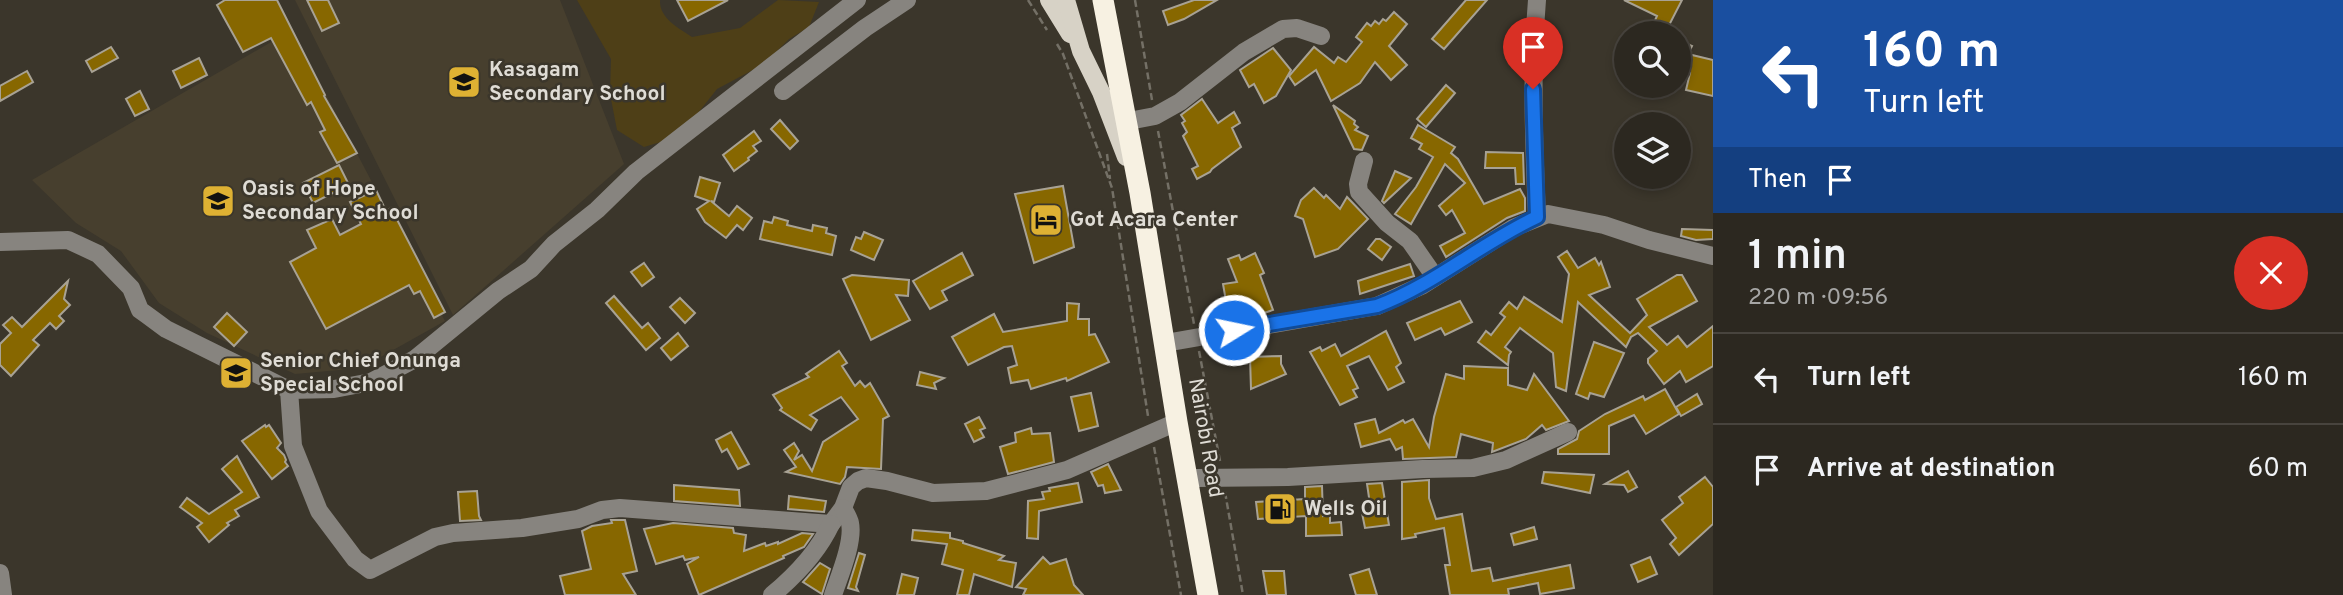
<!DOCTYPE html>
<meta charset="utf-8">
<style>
body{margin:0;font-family:Overpass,sans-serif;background:#343029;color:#f1f3f6;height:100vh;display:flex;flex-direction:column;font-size:26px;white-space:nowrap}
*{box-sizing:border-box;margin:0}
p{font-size:23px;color:#a6a6a5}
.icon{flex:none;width:38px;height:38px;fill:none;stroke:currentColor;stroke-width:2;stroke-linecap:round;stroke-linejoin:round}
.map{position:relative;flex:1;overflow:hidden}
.details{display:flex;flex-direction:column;background:#2c2820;width:630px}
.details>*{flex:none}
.hud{background:#1a4fa0;color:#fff;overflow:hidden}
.tools{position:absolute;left:1614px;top:21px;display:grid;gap:14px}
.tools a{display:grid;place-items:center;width:77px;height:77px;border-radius:50%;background:#2c2820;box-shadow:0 4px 10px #0003,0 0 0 2px #48443e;font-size:35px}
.pin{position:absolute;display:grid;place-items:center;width:60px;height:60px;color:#fff;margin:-72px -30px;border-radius:50% 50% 50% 0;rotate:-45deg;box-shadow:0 0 7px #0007}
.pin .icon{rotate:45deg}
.me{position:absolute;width:77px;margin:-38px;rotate:80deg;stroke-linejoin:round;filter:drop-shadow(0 0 5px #0008)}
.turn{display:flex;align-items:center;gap:24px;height:147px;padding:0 35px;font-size:32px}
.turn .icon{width:91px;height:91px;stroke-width:2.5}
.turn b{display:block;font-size:49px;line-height:60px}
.then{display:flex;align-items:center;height:66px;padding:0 35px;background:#0003;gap:14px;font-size:26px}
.round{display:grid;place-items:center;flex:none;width:74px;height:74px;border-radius:37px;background:#343029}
.head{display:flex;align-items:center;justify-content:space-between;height:119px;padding:0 35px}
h1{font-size:42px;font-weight:600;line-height:52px}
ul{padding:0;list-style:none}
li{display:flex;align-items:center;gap:21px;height:91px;padding:0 35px;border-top:2px solid #48443e}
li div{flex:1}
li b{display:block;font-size:26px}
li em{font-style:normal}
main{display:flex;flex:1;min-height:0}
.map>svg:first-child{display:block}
</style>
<main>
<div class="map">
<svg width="1713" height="595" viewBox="0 0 1713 595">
<rect width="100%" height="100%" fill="#3b362b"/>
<g fill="#473f2e">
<polygon points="295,0 560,0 624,164 453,315"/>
<polygon points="292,30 445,321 361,368 295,374 207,333 159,303 121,251 76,223 32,180"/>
</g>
<path fill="#4e3f17" d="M577,0h83c-1,18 18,28 32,37l48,-9 38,-28 41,2 -10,25 -20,12 -25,25 -47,25 -19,24 -31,27 -23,7 -27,-17 -7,-36 1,-35z"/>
<g fill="#876700" stroke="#a8a294" stroke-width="2">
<polygon points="225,0 277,0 325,95 324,96 357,153 337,163 320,132 325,130 311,102 307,105 271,38 243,52 217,5"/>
<polygon points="307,0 328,0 339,23 322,31"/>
<polygon points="677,0 728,0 688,21"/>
<polygon points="1194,0 1217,0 1184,19 1168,25 1163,11"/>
<polygon points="1466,0 1487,0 1444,49 1432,39"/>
<polygon points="1624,0 1682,0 1665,33 1649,33 1657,16"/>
<polygon points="1394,12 1407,24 1389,46 1407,65 1391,80 1375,62 1360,83 1331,101 1316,70 1295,85 1289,76 1314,47 1334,63 1338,57 1346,62 1362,42 1356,37 1367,23 1371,26 1375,21 1379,24 1383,19 1386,21"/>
<polygon points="1678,40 1692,46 1688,54 1713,60 1713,96 1686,90 1690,73 1682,70 1678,78"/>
<polygon points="111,47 118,58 92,72 86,61"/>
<polygon points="1273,48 1291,70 1276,96 1264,103 1254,84 1249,87 1240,70"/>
<polygon points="199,58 207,75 181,88 173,71"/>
<polygon points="27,71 33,82 0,101 0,86"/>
<polygon points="1446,85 1455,93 1426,127 1417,119"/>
<polygon points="140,91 149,109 135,116 126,99"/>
<polygon points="1202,99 1218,123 1234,112 1240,123 1232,128 1241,147 1212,169 1210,172 1197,179 1192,169 1198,166 1183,136 1187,132 1182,123 1185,121 1181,115"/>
<polygon points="1333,105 1355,121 1354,124 1358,127 1355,130 1368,136 1362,150 1354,149"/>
<polygon points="780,120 798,141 790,149 771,129"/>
<polygon points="1418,125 1455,147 1451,153 1458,159 1484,204 1520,189 1525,198 1525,211 1507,218 1446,257 1440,246 1465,233 1452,210 1446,215 1439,206 1465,183 1445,164 1411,224 1395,214 1416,187 1433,157 1419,149 1422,144 1411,138"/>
<polygon points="754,131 761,141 753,146 757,151 748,158 749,160 734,171 723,155"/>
<polygon points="1486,152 1523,153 1524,184 1516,184 1515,168 1485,168"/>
<polygon points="339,165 349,185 313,203 303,183"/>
<polygon points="1395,171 1411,178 1384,203 1382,201"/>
<polygon points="700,177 720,183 714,202 711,201 729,216 737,206 752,218 743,230 737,225 726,238 705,222 697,209 709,201 695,196"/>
<polygon points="1063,186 1074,247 1034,263 1015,194"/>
<polygon points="1314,188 1324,198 1326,195 1340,209 1347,197 1368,219 1338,249 1315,257 1303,219 1295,216 1301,200"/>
<polygon points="376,190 386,211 391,208 445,312 434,318 420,291 414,294 409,285 326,329 290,262 316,248 307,230 332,219 340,235 361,224 350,202"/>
<polygon points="774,217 788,221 787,225 812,231 813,225 827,228 826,233 836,236 832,255 760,239 764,221 772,223"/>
<polygon points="1682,229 1713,230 1713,239 1696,240 1681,236"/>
<polygon points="864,232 883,240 874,260 851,250 856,237 861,239"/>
<polygon points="1376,239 1380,239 1391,247 1382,260 1368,249"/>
<polygon points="1567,251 1578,268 1595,258 1599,265 1601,262 1610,287 1589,295 1630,333 1647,315 1637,299 1677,275 1682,275 1697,301 1649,327 1667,345 1678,336 1687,347 1713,326 1713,366 1686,382 1680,371 1664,384 1648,363 1648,359 1657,351 1638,333 1631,337 1626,347 1578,302 1566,391 1556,387 1553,353 1520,328 1505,347 1511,352 1509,355 1508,365 1478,342 1486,331 1491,335 1505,317 1500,313 1509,302 1517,309 1524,297 1562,322 1569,274 1558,257"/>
<polygon points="962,253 973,275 942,291 947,300 930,309 913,281"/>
<polygon points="1255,253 1264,273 1260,275 1273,310 1258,315 1257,312 1229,318 1223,284 1237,282 1228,259 1239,255 1241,260"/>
<polygon points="644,263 654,277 642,286 631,272"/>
<polygon points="1410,264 1414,276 1360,294 1358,281"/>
<polygon points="852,275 909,280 908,296 896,295 910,320 871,340 843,279"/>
<polygon points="68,281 64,299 70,305 59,316 64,321 56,329 50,323 33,340 39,345 11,376 0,365 0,344 11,333 3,325 12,317 22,327"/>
<polygon points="614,296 642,328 648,323 660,338 646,350 606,303"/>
<polygon points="680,298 695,313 685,323 670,307"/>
<polygon points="1460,301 1472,322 1445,335 1441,328 1415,340 1407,323"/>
<polygon points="1067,303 1079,304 1078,319 1089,319 1089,335 1095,334 1109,362 1067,381 1066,378 1031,389 1028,380 1011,383 1008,368 1017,365 1012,346 1004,347 968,365 952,337 994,314 1003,332 1067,321"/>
<polygon points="227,313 247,332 234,346 214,327"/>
<polygon points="1386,331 1401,363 1396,367 1404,382 1388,390 1369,356 1347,366 1358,388 1353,390 1357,397 1340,405 1310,352 1320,347 1322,351 1335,344 1341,356"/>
<polygon points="678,333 688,346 671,360 661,348"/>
<polygon points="1594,342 1624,353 1604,397 1590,393 1588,399 1576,394"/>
<polygon points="839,351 847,363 842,366 855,386 860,381 865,387 870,383 889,416 883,419 881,469 847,467 845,477 840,484 786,472 796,467 784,450 794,443 799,451 794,460 802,455 812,471 823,442 858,419 841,397 810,415 817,420 811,430 780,410 782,408 773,395 809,377 806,374"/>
<polygon points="1281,356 1281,364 1286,374 1251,389 1250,357"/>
<polygon points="1464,366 1508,368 1508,385 1527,390 1534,374 1569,421 1546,430 1542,425 1526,439 1492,452 1493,443 1461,434 1456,457 1403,459 1402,447 1396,450 1390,439 1361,447 1355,424 1375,419 1379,433 1403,420 1405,423 1413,419 1429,447 1434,417 1446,374 1464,379"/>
<polygon points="920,372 944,378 934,383 936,389 917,385"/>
<polygon points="1665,389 1679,414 1646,434 1634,415 1609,426 1609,454 1558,454 1558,449 1577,439 1579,431 1605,414 1643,396 1645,400"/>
<polygon points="1091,393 1098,426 1079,431 1071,397"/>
<polygon points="1697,394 1702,404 1681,416 1676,407"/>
<polygon points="979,417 985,428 980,430 984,437 974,442 965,424"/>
<polygon points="265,425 266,427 269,425 281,443 277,448 284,455 286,460 285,462 288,466 272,479 242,441"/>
<polygon points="1031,428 1032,434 1050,433 1054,462 1008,474 1000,447 1016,442 1015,433"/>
<polygon points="731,432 749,464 738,469 727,449 722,452 716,440"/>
<polygon points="237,456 259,497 235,510 239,516 227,523 229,525 209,542 197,527 202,523 180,507 187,498 209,514 242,492 222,469"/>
<polygon points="1108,464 1121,490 1105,493 1103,485 1098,486 1091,472"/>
<polygon points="1628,471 1637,487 1628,492 1624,485 1605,484"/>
<polygon points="1544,472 1594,475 1590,493 1542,483"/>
<polygon points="1705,477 1713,487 1713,524 1679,555 1670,544 1676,538 1662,520 1683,503 1679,497"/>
<polygon points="1429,480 1429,498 1436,519 1462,514 1472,571 1490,568 1493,581 1570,565 1574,588 1540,594 1538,583 1508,589 1509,595 1450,595 1445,565 1450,565 1444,528 1415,534 1416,537 1402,539 1402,482"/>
<polygon points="1078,483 1082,502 1039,511 1038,539 1027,538 1028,501 1044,499 1042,492 1050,491 1049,488"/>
<polygon points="1382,483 1389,525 1365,528 1362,513 1371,511 1367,484"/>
<polygon points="674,485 739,490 740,506 674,501"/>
<polygon points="1322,486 1323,516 1330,515 1330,523 1341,522 1342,535 1306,536 1306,516 1258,519 1256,502 1305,499 1305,487"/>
<polygon points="477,491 479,516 481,520 460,521 458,492"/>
<polygon points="789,496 826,501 824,512 788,509"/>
<polygon points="611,520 625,520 637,571 623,574 636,595 565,595 560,576 591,569 582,531 592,526 612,523"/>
<polygon points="673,523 733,528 734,533 746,535 744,551 765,543 766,546 778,542 778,544 802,533 813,534 804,547 783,556 784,558 699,595 687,564 699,557 685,560 683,556 656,564 644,529"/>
<polygon points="1534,527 1537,539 1514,545 1511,534"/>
<polygon points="913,530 950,533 950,538 963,541 963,543 1004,556 999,560 1016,563 1012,587 974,574 969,595 957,595 963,570 942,564 947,544 912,540"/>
<polygon points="859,553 865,555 856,587 858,591 848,588"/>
<polygon points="1043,557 1050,564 1066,559 1074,585 1083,595 1023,595 1026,589 1016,587"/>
<polygon points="1650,557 1657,574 1638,582 1631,565"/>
<polygon points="820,563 830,569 822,594 803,582"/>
<polygon points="1369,569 1377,595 1356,595 1350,575"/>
<polygon points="1263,571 1284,571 1286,595 1267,595"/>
<polygon points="902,574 918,578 914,595 897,595"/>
</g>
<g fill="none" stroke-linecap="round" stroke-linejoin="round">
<g stroke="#747066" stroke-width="2.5" stroke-dasharray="7 3.5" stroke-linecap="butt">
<polyline points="1028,0 1047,30"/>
<polyline points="1135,0 1152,100"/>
<polyline points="1057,44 1063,54 1112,188 1148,416"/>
<polyline points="1158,131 1194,324"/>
<polyline points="1107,154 1110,179"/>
<polyline points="1199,351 1220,461"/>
<polyline points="1154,447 1181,595"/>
<polyline points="1225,492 1243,595"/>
</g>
<g stroke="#87847f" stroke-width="18">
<path d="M1537,0c-6,73 -3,145 0,217"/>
<polyline points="783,91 865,28 907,0"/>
<polyline points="1134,120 1155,116 1180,102 1244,52 1283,29 1297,28 1321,36"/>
<polyline points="1364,161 1358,184 1359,192 1387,223 1410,241 1435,277"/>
<polyline points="0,242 68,240 98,254 131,288 140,310 147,315 166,329 289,390 334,389 371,382 415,359 498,291 531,269 554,244 597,210 636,172 857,0"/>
<polyline points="1171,342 1377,306 1423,285 1513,228 1548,214 1604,225 1649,240 1713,256"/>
<polyline points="289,390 293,446 319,511 355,559 370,570 435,537 453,533 522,528 578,519 602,510 620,508 831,524 843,508 851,487 858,481 866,478 887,481 933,493 986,491 1067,470 1177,422"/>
<polyline points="1196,478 1288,477 1423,469 1473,468 1506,460 1568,432"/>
<polyline points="0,573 3,595"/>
<path d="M772,595c24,-20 46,-43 59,-71"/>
<path d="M833,595c6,-18 21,-53 17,-72 -1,-5 -5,-11 -7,-15"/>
</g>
<g stroke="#d7d2c6" stroke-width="18">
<polyline points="1049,0 1070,34"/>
<polyline points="1066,0 1081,51 1101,92 1126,157"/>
</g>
<polyline stroke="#f7f1e2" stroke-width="21" points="1103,0 1140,193 1177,422 1208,595"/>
</g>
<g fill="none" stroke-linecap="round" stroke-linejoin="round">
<defs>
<path id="route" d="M1234,330l143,-24c57,-21 104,-63 160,-89l-4,-128"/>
</defs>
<use href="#route" stroke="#114b97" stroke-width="18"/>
<use href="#route" stroke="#1a73e8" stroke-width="12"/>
</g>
<defs>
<symbol id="school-square" viewBox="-11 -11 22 22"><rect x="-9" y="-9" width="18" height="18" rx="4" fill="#deb133" stroke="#3b362b"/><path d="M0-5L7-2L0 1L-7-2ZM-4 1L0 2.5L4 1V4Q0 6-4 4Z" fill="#111"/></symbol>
<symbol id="hotel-square" viewBox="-11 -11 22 22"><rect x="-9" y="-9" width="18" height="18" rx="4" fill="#deb133" stroke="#3b362b"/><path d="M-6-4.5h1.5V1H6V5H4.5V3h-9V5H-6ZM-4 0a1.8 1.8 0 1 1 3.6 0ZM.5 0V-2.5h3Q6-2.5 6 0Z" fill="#111"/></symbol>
<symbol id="fuel-square" viewBox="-11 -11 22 22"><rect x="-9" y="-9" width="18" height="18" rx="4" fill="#deb133" stroke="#3b362b"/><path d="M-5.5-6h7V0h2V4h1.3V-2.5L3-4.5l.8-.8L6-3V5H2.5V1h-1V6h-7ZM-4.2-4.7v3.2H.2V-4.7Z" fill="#111"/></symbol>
</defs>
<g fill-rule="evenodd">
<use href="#school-square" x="445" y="63" width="38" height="38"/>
<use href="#school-square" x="199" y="182" width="38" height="38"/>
<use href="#hotel-square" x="1027" y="201" width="38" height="38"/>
<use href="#school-square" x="217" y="354" width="38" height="38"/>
<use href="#fuel-square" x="1261" y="490" width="38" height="38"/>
</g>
<g text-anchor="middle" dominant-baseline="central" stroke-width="5" stroke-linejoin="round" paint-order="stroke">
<g font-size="21" font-weight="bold" fill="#dfdcd5" stroke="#3b362b" text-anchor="start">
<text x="489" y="70">Kasagam<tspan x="489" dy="24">Secondary School</tspan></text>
<text x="242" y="189">Oasis of Hope<tspan x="242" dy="24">Secondary School</tspan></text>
<text x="1070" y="220">Got Acara Center</text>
<text x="260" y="361">Senior Chief Onunga<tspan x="260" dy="24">Special School</tspan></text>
<text x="1304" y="509">Wells Oil</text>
</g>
<g font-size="21" fill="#dfdcd5" stroke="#3b362b">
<text transform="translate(1205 438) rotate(80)">Nairobi Road</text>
</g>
</g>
</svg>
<div class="tools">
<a><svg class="icon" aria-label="search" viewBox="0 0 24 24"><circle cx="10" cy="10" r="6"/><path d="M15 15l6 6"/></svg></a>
<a><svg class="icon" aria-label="layers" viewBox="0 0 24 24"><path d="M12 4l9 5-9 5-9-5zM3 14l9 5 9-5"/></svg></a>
</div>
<div class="pin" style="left:1533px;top:89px;background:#d93025"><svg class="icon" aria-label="arrive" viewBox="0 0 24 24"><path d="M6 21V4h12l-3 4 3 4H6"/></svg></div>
<svg class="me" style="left:1234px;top:330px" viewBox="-20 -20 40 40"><circle r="17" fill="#1a73e8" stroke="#fff" stroke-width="3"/><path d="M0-11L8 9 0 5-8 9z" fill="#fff"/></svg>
</div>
<section class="details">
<div class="hud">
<div class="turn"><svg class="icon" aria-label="left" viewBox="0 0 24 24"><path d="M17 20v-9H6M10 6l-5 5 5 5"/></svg><div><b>160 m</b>Turn left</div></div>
<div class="then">Then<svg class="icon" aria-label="arrive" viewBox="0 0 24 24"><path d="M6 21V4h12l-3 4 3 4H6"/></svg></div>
</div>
<div class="head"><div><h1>1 min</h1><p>220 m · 09:56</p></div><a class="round" style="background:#d93025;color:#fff"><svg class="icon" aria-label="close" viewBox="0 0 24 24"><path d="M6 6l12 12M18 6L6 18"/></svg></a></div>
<ul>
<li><svg class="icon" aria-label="left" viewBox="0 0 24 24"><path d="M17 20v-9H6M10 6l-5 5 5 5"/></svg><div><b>Turn left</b></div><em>160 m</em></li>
<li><svg class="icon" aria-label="arrive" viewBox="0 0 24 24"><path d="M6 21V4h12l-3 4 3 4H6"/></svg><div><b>Arrive at destination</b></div><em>60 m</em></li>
</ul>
</section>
</main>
